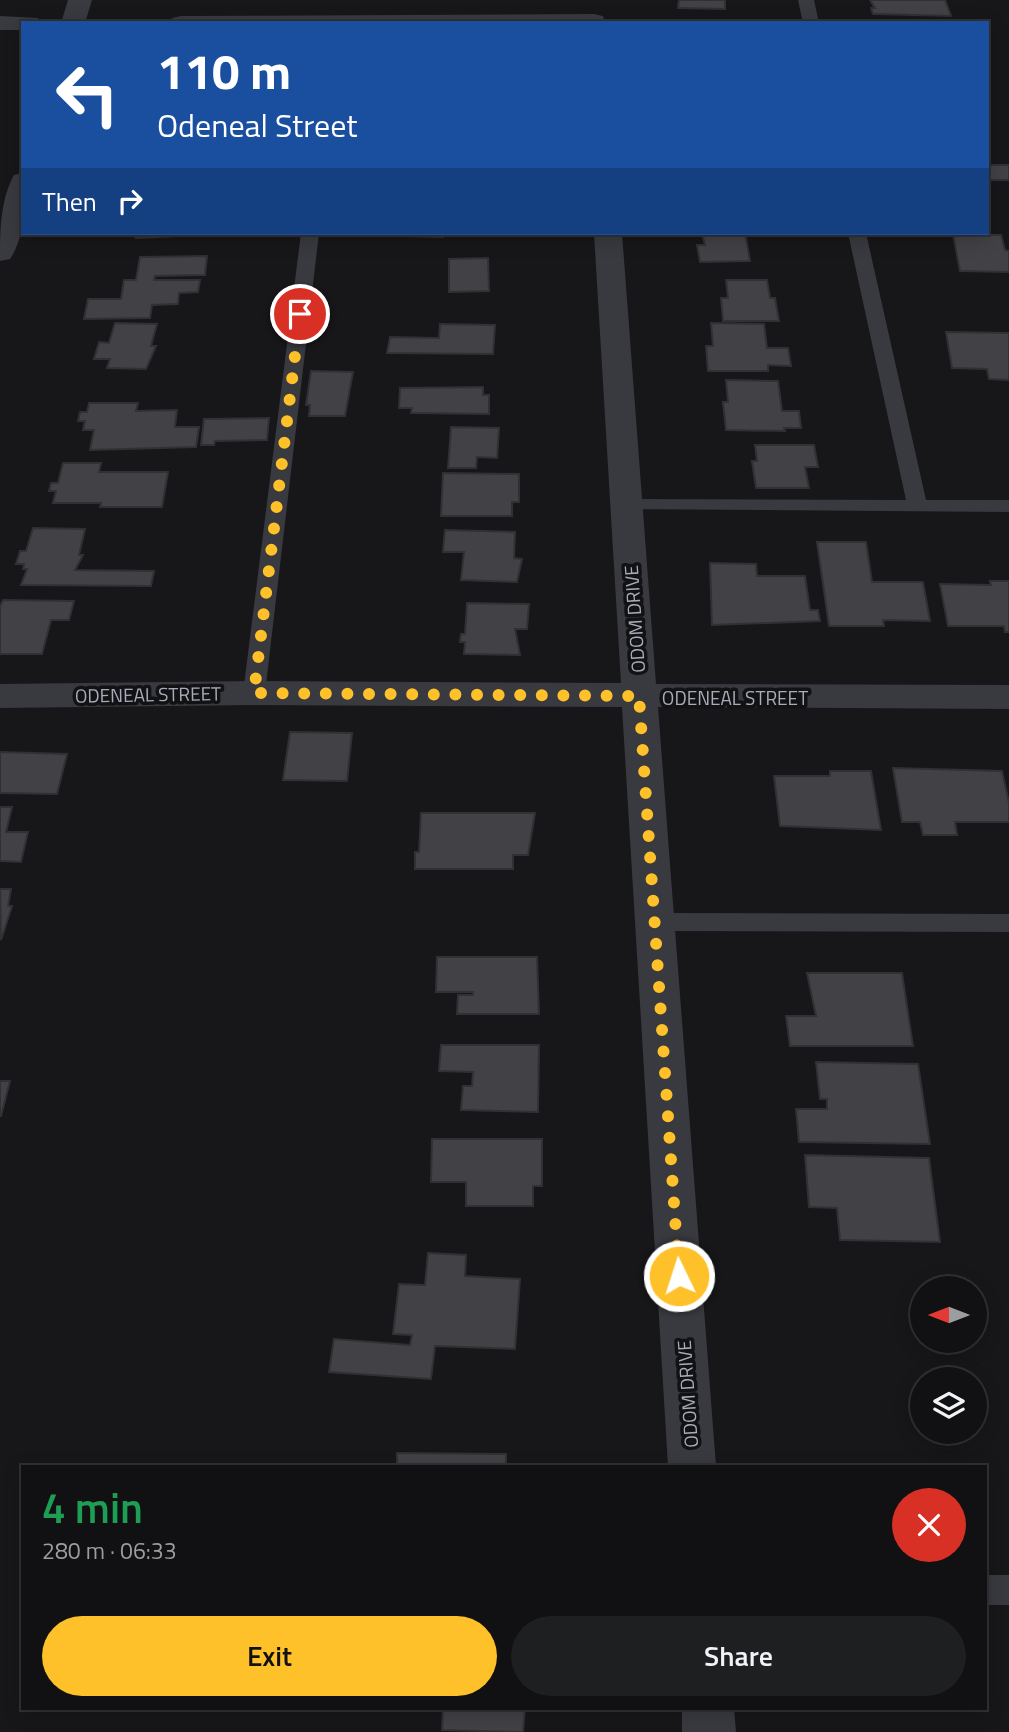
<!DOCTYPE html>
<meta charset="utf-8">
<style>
body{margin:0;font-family:"Titillium Web",sans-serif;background:#1e1f21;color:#f1f3f6;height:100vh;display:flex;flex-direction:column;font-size:26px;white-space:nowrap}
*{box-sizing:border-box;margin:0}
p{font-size:23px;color:#9c9da0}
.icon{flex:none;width:38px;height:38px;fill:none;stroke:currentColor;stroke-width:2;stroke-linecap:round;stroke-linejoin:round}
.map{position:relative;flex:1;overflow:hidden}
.panel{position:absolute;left:21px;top:1465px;width:966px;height:245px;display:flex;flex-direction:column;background:#111113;border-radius:0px;box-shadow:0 4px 18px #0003,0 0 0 2px #303133}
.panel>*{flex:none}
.hud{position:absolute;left:21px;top:21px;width:968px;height:214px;border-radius:0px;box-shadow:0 4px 18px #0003,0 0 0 2px #303133;background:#1a4fa0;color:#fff;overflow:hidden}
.needle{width:46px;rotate:270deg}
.controls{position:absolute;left:910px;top:1276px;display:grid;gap:14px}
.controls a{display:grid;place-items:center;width:77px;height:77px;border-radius:50%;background:#111113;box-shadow:0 4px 18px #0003,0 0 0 2px #303133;font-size:35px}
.pin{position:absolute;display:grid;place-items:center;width:60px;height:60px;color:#fff;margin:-30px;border:4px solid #fff;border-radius:50%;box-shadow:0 2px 7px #0007}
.me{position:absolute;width:77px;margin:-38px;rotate:356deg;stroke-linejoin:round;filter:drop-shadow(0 0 5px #0008)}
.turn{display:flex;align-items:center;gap:24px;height:147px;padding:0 21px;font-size:32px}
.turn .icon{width:91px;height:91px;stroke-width:2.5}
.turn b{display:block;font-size:49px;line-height:60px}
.then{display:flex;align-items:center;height:66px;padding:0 21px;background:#0003;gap:14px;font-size:26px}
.round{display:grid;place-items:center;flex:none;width:74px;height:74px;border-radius:37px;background:#1e1f21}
.overview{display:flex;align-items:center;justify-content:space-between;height:119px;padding:0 21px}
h1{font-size:42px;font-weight:600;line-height:52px;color:#1e9e55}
.action{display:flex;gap:14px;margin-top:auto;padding:14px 21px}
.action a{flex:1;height:80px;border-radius:42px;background:#ffc129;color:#111;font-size:28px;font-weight:600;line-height:80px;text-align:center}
.action a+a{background:#1e1f21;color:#f1f3f6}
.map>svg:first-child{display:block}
</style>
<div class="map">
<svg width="1009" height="1732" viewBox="0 0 1009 1732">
<rect width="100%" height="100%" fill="#171719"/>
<g fill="#414146" stroke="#313135" stroke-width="2">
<polygon points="679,0 725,0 725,9 678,8"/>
<polygon points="870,0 945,0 951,16 873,14 871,8 875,8"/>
<polygon points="987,162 990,165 1009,165 1009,180 987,180"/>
<polygon points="137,233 242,233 136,238"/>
<polygon points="405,233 443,233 443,237 405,236"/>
<polygon points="702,233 745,233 750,261 700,262 697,245 705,245"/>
<polygon points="953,234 1001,235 1005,250 1009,251 1009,272 960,271"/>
<polygon points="207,256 205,275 155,276 154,280 200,280 198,292 179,293 178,304 152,305 150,318 84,319 88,299 121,299 124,280 136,280 140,257"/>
<polygon points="488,258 489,291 449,292 449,259"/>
<polygon points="726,280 767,280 770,298 775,298 779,321 723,321 721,298 728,298"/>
<polygon points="115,323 157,324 151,346 156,346 146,369 107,368 110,359 94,359 99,342 109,343"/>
<polygon points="711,323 764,324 767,348 788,348 791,366 768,365 768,371 708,371 706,346 713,346"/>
<polygon points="440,324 495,325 493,354 387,353 390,337 439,338"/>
<polygon points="946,332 1009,333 1009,380 989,379 987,369 952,368"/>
<polygon points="311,371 353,372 345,416 309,416 310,405 306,405"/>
<polygon points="726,380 778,381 782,411 799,411 801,428 784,428 785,431 726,430 723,402 728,402"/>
<polygon points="483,387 483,395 489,395 489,414 411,413 412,408 399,408 400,388"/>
<polygon points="89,403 138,403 136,411 177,410 175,427 199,427 196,447 90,450 94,430 83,430 85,421 78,421 80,412 87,412"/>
<polygon points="269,418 267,440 215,441 214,445 201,445 204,419"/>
<polygon points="451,427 499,428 497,458 477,457 476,468 448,468"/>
<polygon points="755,445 814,445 818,467 805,467 809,488 756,488 752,461 757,461"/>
<polygon points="63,463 101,463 99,472 168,472 162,507 100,507 101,503 53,503 56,491 49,491 51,483 58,483"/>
<polygon points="443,473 519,474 519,502 512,502 512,516 441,516"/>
<polygon points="33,528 85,529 79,555 83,555 75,570 154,571 151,586 21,585 27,569 23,569 24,564 16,564 20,551 26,551"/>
<polygon points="445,530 515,532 514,558 522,559 517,582 461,580 464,552 443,552"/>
<polygon points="817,542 866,542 872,582 923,582 930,621 883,620 884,626 829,626"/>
<polygon points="710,563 756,564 757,576 805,576 810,610 818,610 820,621 712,625"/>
<polygon points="990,581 1009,581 1009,632 1005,632 1004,626 948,626 940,584 991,585"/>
<polygon points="3,600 74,601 69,620 51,620 42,654 0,654 0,606"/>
<polygon points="467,603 529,604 527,629 515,629 520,655 464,654 465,642 460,642 461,634 465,634"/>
<polygon points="290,732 352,733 347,781 283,780"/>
<polygon points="0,752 67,754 57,794 0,793"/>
<polygon points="893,768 1002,771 1009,803 1009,822 955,822 957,835 923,835 920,822 902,822"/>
<polygon points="830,771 871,771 881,830 780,826 774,776 830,776"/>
<polygon points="0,807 12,807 6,832 28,832 21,862 0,861"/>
<polygon points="421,813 535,813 528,855 513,855 513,869 415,869 415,852 419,852"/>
<polygon points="0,889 11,889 8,906 12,906 1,940"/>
<polygon points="437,957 537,957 539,1014 457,1014 458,995 473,995 473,992 436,992"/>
<polygon points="807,973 902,973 913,1046 790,1046 786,1016 816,1016"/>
<polygon points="441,1045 539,1045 538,1112 461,1110 463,1086 472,1086 473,1072 439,1071"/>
<polygon points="816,1062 918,1064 930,1144 799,1142 796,1109 827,1109 827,1099 820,1099"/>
<polygon points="0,1081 10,1081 1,1116 0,1116"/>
<polygon points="432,1139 542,1139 542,1186 533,1186 533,1206 466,1206 466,1182 431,1182"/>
<polygon points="805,1155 929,1158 940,1242 840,1240 837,1208 809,1207"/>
<polygon points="428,1253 466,1255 465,1276 520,1279 515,1349 435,1346 431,1379 329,1372 334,1339 410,1345 412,1335 393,1334 399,1284 425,1285"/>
<polygon points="397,1453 506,1454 506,1466 397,1466"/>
<polygon points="443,1708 525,1708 523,1732 442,1730"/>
</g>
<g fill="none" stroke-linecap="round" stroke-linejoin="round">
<g fill="#393a40" fill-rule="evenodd">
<polygon points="798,0 814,0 819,23 803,23"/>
<polygon points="301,233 319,233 265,693 262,698 254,700 246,698 243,693"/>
<polygon points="848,233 866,233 926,500 1009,500 1009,512 619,509 616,505 619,501 626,499 906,500"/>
<polygon points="656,913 1009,914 1009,932 656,931 647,928 643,922 647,916"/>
<rect x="985" y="1575" width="24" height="30"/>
</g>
<g fill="#393a40" fill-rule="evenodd">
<polygon points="68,0 92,0 85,23 61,23"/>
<polygon points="594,14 603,16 605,23 169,23 172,18 181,16"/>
<polygon points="0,16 38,18 41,23 23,23 23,30 0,30"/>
<path d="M23,173c0,28 4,61 -13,86l-10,2c0,-28 0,-61 14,-86z"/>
<polygon points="594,233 622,233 656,684 1009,685 1009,709 658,707 716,1466 668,1466 622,707 254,705 0,708 0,684 254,681 621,683"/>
<polygon points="682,1708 734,1708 736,1732 682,1732"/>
</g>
</g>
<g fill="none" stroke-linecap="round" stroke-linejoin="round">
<polyline stroke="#ffc129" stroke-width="12" stroke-dasharray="0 21.6" points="300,314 254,693 639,696 679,1276"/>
</g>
<g text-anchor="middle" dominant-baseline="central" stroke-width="7" stroke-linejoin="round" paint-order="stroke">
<g font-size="19" fill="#a8acba" stroke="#121214">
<text transform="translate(634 619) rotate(-94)">ODOM DRIVE</text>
<text transform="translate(148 694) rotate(-1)">ODENEAL STREET</text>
<text x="735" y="697">ODENEAL STREET</text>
<text transform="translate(687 1394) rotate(-94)">ODOM DRIVE</text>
</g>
</g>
</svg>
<div class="controls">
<a><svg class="needle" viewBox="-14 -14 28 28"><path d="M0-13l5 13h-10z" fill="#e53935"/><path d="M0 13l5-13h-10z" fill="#9c9da0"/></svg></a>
<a><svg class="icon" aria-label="layers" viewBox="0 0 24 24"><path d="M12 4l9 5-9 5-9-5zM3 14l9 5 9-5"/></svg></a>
</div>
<div class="pin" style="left:300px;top:314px;background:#d93025"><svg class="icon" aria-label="arrive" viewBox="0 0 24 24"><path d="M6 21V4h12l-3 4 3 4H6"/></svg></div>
<svg class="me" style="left:679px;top:1276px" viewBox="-20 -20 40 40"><circle r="17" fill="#ffc129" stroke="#fff" stroke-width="3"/><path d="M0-11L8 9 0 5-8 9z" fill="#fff"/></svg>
<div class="hud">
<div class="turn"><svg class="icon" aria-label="left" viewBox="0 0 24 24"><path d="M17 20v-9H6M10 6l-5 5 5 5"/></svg><div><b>110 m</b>Odeneal Street</div></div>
<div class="then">Then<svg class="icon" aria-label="right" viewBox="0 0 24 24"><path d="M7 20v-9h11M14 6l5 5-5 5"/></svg></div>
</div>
<section class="panel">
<div class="overview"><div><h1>4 min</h1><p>280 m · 06:33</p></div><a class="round" style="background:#d93025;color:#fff"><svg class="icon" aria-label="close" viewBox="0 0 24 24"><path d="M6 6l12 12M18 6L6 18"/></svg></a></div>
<div class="action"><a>Exit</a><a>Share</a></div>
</section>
</div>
